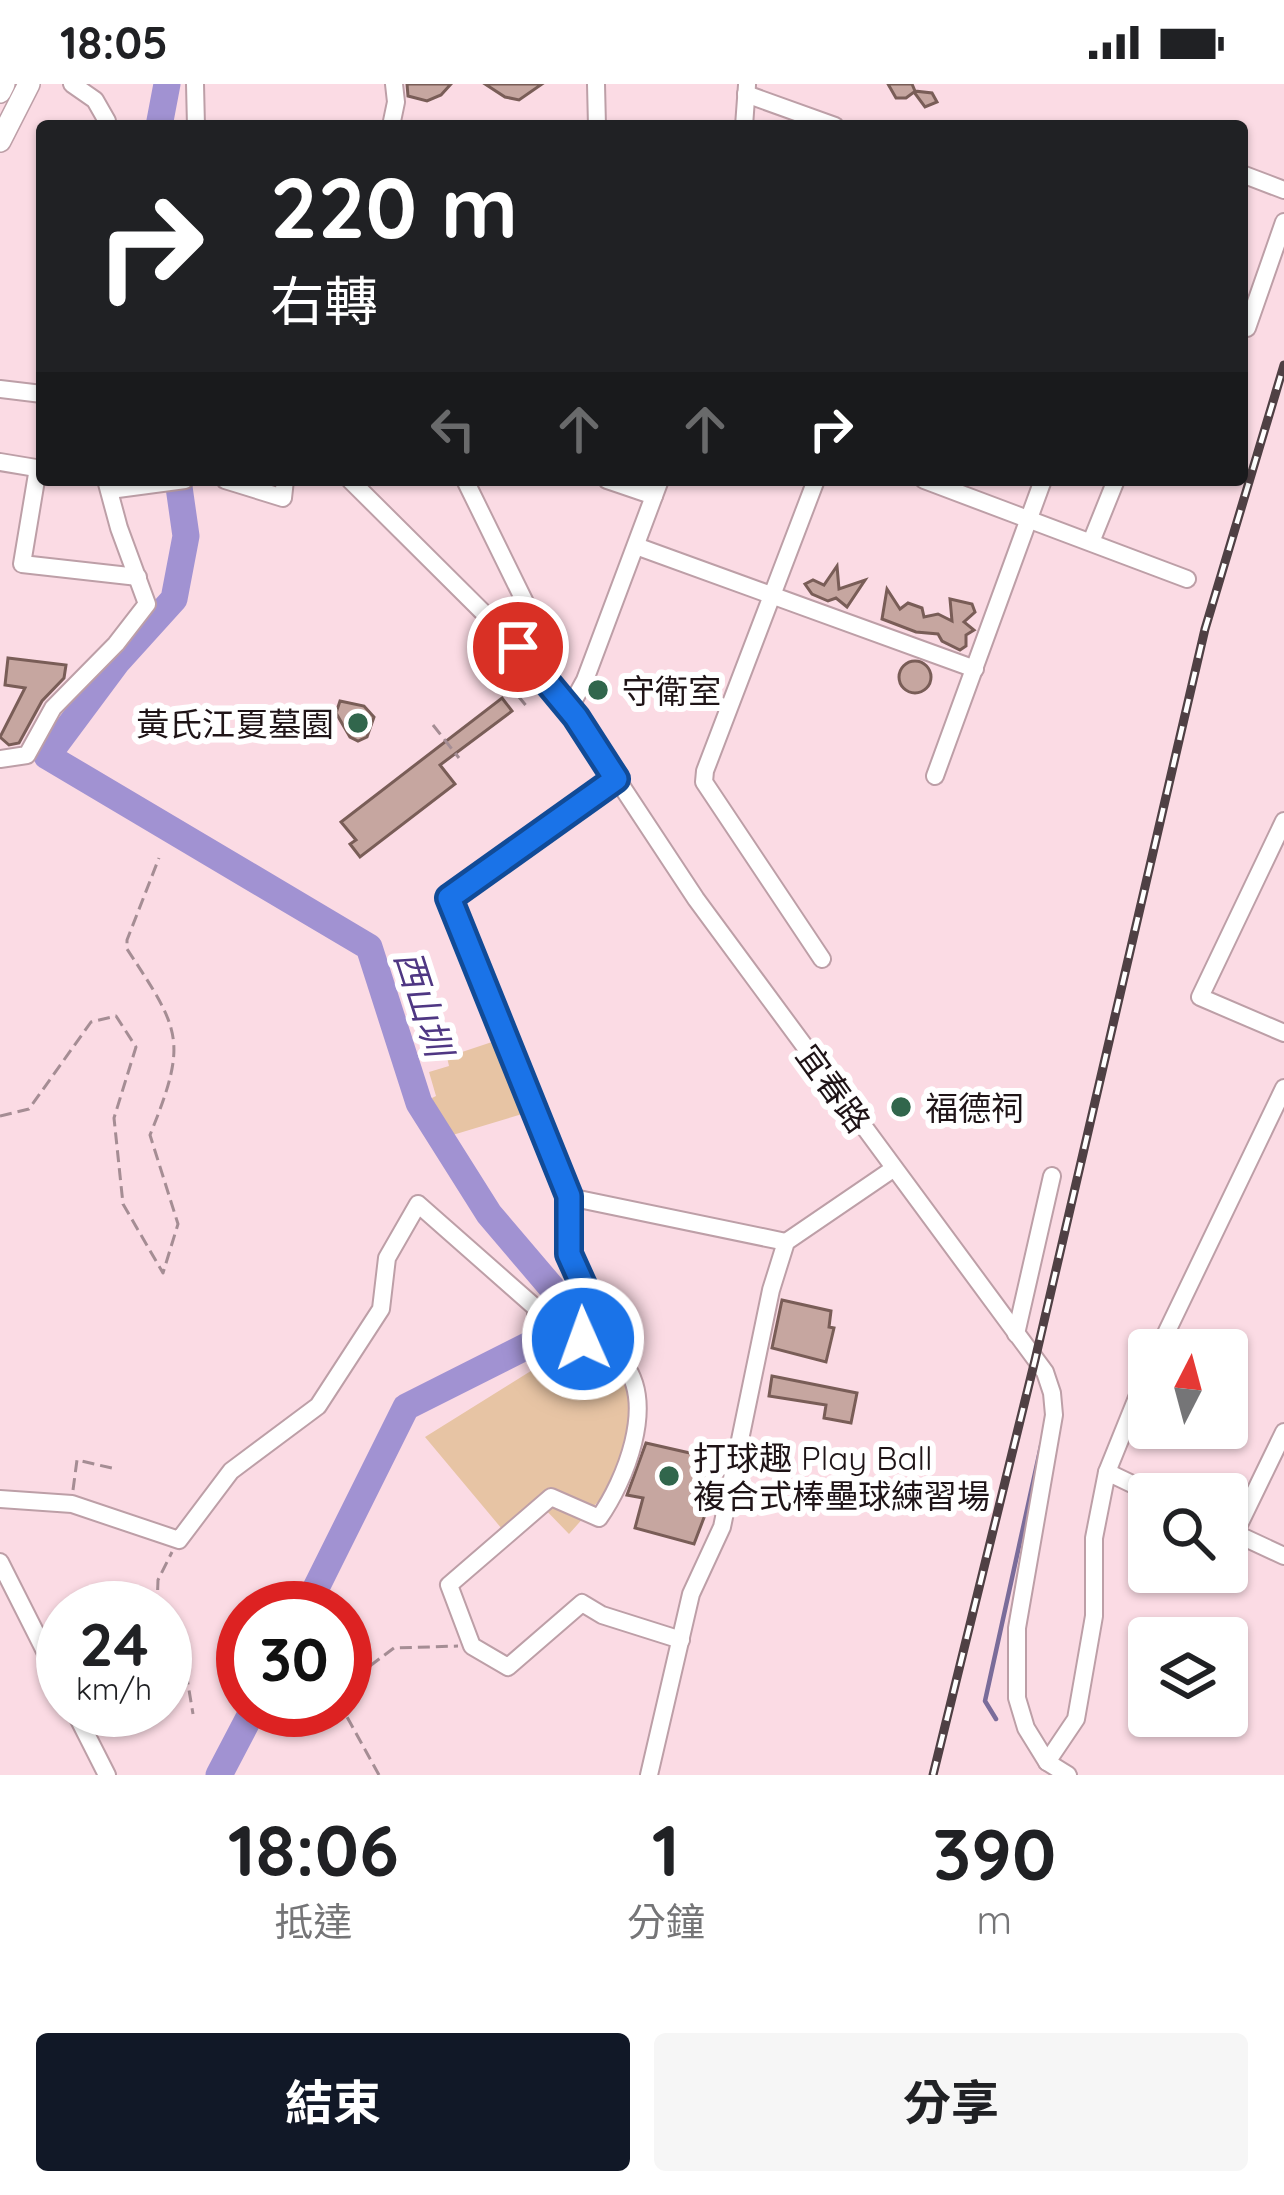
<!DOCTYPE html>
<html lang="zh-TW">
<meta charset="utf-8">
<style>
body{margin:0;font-family:Quicksand,"Noto Sans TC",sans-serif;background:#f6f6f6;color:#202124;height:100vh;display:flex;flex-direction:column;font-size:45px;white-space:nowrap}
*{box-sizing:border-box;margin:0}
p{font-size:39px;color:#757577}
.icon{flex:none;width:66px;height:66px;fill:none;stroke:currentColor;stroke-width:2;stroke-linecap:round;stroke-linejoin:round}
.map{position:relative;height:1691px;overflow:hidden}
.drawer{display:flex;flex-direction:column;background:#fff;flex:1}
.drawer>*{flex:none}
.guide{position:absolute;left:36px;top:36px;width:1212px;height:366px;border-radius:12px;box-shadow:0 3px 9px #0004;background:#202124;color:#fff;overflow:hidden}
.needle{width:78px;rotate:6deg}
.fabs{position:absolute;left:1128px;top:1245px;display:grid;gap:24px}
.fabs a{display:grid;place-items:center;width:120px;height:120px;border-radius:12px;background:#fff;box-shadow:0 3px 9px #0004;font-size:60px}
.speed{position:absolute;left:36px;top:1497px;display:flex;gap:24px;font-size:60px;font-weight:700;text-align:center}
.speed>*{display:grid;place-content:center;width:156px;height:156px;border-radius:50%;background:#fff;box-shadow:0 3px 9px #0004;line-height:1}
.speed small{font-size:30px;font-weight:400}
.speed .limit{border:18px solid #d22;background:#fff;color:#111}
.pin{position:absolute;display:grid;place-items:center;width:102px;height:102px;color:#fff;margin:-51px;border:6px solid #fff;border-radius:50%;box-shadow:0 3px 12px #0007}
.me{position:absolute;width:132px;margin:-66px;rotate:358deg;stroke-linejoin:round;filter:drop-shadow(0 0 9px #0008)}
.turn{display:flex;align-items:center;gap:42px;height:252px;padding:0 36px;font-size:54px}
.turn .icon{width:156px;height:156px;stroke-width:2.5}
.turn b{display:block;font-size:84px;line-height:102px}
.lanes{display:flex;align-items:center;height:114px;padding:0 36px;background:#0003;justify-content:center;gap:60px;direction:ltr}
.lanes .off{opacity:.35}
.eta{display:flex;justify-content:space-evenly;align-items:center;height:204px;text-align:center}
.eta b{font-size:72px;font-weight:700;line-height:84px}
.primary-button{display:flex;gap:24px;margin-top:auto;padding:24px 36px}
.primary-button a{flex:1;height:138px;border-radius:12px;background:#111827;color:#fff;font-size:48px;font-weight:700;line-height:138px;text-align:center}
.primary-button a+a{background:#f6f6f6;color:#202124}
.status{display:flex;justify-content:space-between;align-items:center;height:84px;padding:0 60px;background:#fff;direction:ltr}
.status svg{height:33px;fill:currentColor}
.map>svg:first-child{display:block}
</style>
<div class="status"><b>18:05</b><svg viewBox="0 0 49 12"><path d="M0 12V9h3v3zM5 12V6h3v6zM10 12V3h3v9zM15 12V0h3v12zM26 1h20v11H26zM47 4h2v5h-2z"/></svg></div>
<div class="map">
<svg width="1284" height="1691" viewBox="0 0 1284 1691">
<rect width="100%" height="100%" fill="#fbdbe4"/>
<g fill="#e7c4a4">
<polygon points="501,955 529,1028 446,1053 432,1014 436,1012 429,988 449,982 447,973"/>
<polygon points="590,1267 622,1284 629,1298 629,1356 611,1403 569,1450 538,1418 502,1445 425,1353 558,1270 572,1284"/>
</g>
<g fill="none" stroke-linecap="round" stroke-linejoin="round">
<polyline stroke="#7a6c9a" stroke-width="4.5" points="996,1635 985,1617 1041,1362"/>
<g stroke="#a192d2" stroke-width="27">
<polyline points="159,42 167,0"/>
<polyline points="178,396 186,452 174,515 117,578 47,672 369,863 419,1019 489,1130 569,1224 549,1251 406,1323 306,1524"/>
<polyline points="219,1691 253,1626"/>
</g>
</g>
<g fill="#c6a6a0" stroke="#795d57" stroke-width="3">
<polygon points="407,0 451,0 441,11 427,17 408,12"/>
<polygon points="485,0 542,0 519,16 505,13"/>
<polygon points="888,0 912,0 915,7 932,9 937,18 925,23 914,8 906,14 896,14"/>
<polygon points="837,482 839,505 865,496 847,523 836,514 828,517 812,510 805,500 813,496 824,501"/>
<polygon points="887,505 900,525 908,519 922,524 924,533 938,530 952,537 950,515 972,520 975,528 964,538 974,546 966,551 966,562 960,566 942,557 938,550 916,548 882,535"/>
<polygon points="8,574 66,581 64,594 42,617 19,659 9,661 0,653 25,604 5,601"/>
<circle cx="915" cy="593" r="16"/>
<polygon points="502,614 512,627 440,681 455,700 360,773 350,760 356,756 341,738"/>
<polygon points="340,617 364,622 374,633 367,653 358,657 350,653 336,629"/>
<polygon points="782,1216 831,1227 829,1243 834,1244 826,1278 772,1264"/>
<polygon points="772,1292 857,1309 851,1339 824,1334 826,1321 769,1312"/>
<polygon points="646,1359 716,1375 708,1423 694,1460 635,1444 643,1414 627,1411"/>
</g>
<g fill="none" stroke-linecap="round" stroke-linejoin="round">
<defs>
<g id="minor">
<polyline points="72,0 95,16 107,37 105,42"/>
<polyline points="195,0 196,42"/>
<polyline points="596,0 597,42"/>
<polyline points="746,10 835,42"/>
<polyline points="391,42 396,18 394,0"/>
<polyline points="744,42 747,1"/>
<polyline points="1242,90 1284,106"/>
<polyline points="1247,244 1284,138"/>
<polyline points="0,305 42,310"/>
<polyline points="0,378 42,385"/>
<polyline points="38,384 22,480 138,493"/>
<polyline points="225,396 283,414 285,396"/>
<polyline points="350,396 518,563 576,633 696,815 1045,1288 1052,1309 1054,1331 1017,1544 1017,1614 1026,1644 1047,1678 1068,1691"/>
<polyline points="465,396 543,555 533,579"/>
<polyline points="607,396 654,412"/>
<polyline points="816,396 705,687 704,698 822,875"/>
<polyline points="924,396 1187,495"/>
<polyline points="110,406 185,396"/>
<polyline points="1091,458 1116,396"/>
<polyline points="636,462 975,585"/>
<polyline points="569,625 585,596 660,396"/>
<polyline points="0,675 27,671 53,624 116,560 147,520 119,444 106,396"/>
<polyline points="935,692 1043,396"/>
<path d="M617,695l-168,119 120,299v57l19,42 -5,43c14,6 31,13 41,25 32,41 1,117 -25,154l-48,-21 -102,88 23,61 36,21 74,-64 20,12 79,25"/>
<polyline points="1284,737 1200,913 1284,949"/>
<polyline points="569,1113 786,1158"/>
<polyline points="1016,1250 1052,1092"/>
<polyline points="1158,1266 1284,1004"/>
<polyline points="1107,1388 1153,1410"/>
<polyline points="0,1415 72,1420 179,1456 231,1387 318,1322 381,1225 387,1174 418,1120 536,1224 536,1236 573,1275"/>
<polyline points="1228,1446 1284,1472"/>
<polyline points="1235,1449 1284,1348"/>
<polyline points="0,1478 63,1603"/>
<polyline points="74,1626 107,1691"/>
<polyline points="1047,1678 1076,1635 1094,1532 1094,1454 1107,1388 1149,1284"/>
<polyline points="649,1691 691,1510 722,1443 771,1206 786,1158 893,1085"/>
</g>
<g id="major">
<polyline points="0,8 4,0"/>
<polyline points="0,57 29,0"/>
</g>
</defs>
<use href="#minor" stroke="#bd9fa7" stroke-width="20"/>
<use href="#major" stroke="#bd9fa7" stroke-width="24"/>
<g stroke="#a58d94" stroke-width="3" stroke-dasharray="12 6" stroke-linecap="butt">
<polyline points="495,584 528,624"/>
<polyline points="433,641 459,674"/>
<path d="M0,1032l29,-7 62,-87 25,-6 20,31 -22,71 9,86 40,69 15,-49 -28,-89c38,-94 31,-104 -23,-186v-9l32,-82"/>
<polyline points="73,1406 77,1376 116,1385"/>
<polyline points="157,1524 158,1496 172,1468"/>
<polyline points="165,1540 183,1570 193,1630"/>
<polyline points="379,1691 346,1631 355,1593 394,1564 458,1562"/>
</g>
<use href="#minor" stroke="#fff" stroke-width="16"/>
<use href="#major" stroke="#fff" stroke-width="21"/>
<defs>
<polyline id="rail" points="933,1691 1035,1276 1205,545 1284,281"/>
</defs>
<use href="#rail" stroke="#4f4044" stroke-width="9"/>
<use href="#rail" stroke="#fff" stroke-width="4.5" stroke-dasharray="14" stroke-linecap="butt"/>
</g>
<g fill="none" stroke-linecap="round" stroke-linejoin="round">
<defs>
<polyline id="route" points="518,563 576,633 616,695 449,814 569,1112 569,1170 588,1212 583,1255"/>
</defs>
<use href="#route" stroke="#114b97" stroke-width="30"/>
<use href="#route" stroke="#1a73e8" stroke-width="21"/>
</g>
<g fill="#31664c" stroke="#fff" stroke-width="4.5">
<circle cx="598" cy="606" r="12"/>
<circle cx="358" cy="639" r="12"/>
<circle cx="901" cy="1023" r="12"/>
<circle cx="669" cy="1392" r="12"/>
</g>
<g text-anchor="middle" dominant-baseline="central" stroke-width="12" stroke-linejoin="round" paint-order="stroke">
<g font-size="33" fill="#1f1417" stroke="#fff" text-anchor="start">
<text x="622" y="606">守衛室</text>
<text x="334" y="639" text-anchor="end">黃氏江夏墓園</text>
<text x="925" y="1023">福德祠</text>
<text x="693" y="1373">打球趣 Play Ball<tspan x="693" dy="38">複合式棒壘球練習場</tspan></text>
</g>
<g font-size="33" fill="#1f1417" stroke="#fff">
<text transform="translate(834 1004) rotate(54)">宜春路</text>
</g>
<g font-size="36" font-style="italic" fill="#4f3783" stroke="#fff">
<text transform="translate(424 919) rotate(72)">西山圳</text>
</g>
</g>
</svg>
<div class="fabs">
<a><svg class="needle" viewBox="-14 -14 28 28"><path d="M0-13l5 13h-10z" fill="#e53935"/><path d="M0 13l5-13h-10z" fill="#757577"/></svg></a>
<a><svg class="icon" aria-label="search" viewBox="0 0 24 24"><circle cx="10" cy="10" r="6"/><path d="M15 15l6 6"/></svg></a>
<a><svg class="icon" aria-label="layers" viewBox="0 0 24 24"><path d="M12 4l9 5-9 5-9-5zM3 14l9 5 9-5"/></svg></a>
</div>
<div class="speed"><div>24<small>km/h</small></div><div class="limit">30</div></div>
<div class="pin" style="left:518px;top:563px;background:#d93025"><svg class="icon" aria-label="arrive" viewBox="0 0 24 24"><path d="M6 21V4h12l-3 4 3 4H6"/></svg></div>
<svg class="me" style="left:583px;top:1255px" viewBox="-20 -20 40 40"><circle r="17" fill="#1a73e8" stroke="#fff" stroke-width="3"/><path d="M0-11L8 9 0 5-8 9z" fill="#fff"/></svg>
<div class="guide">
<div class="turn"><svg class="icon" aria-label="right" viewBox="0 0 24 24"><path d="M7 20v-9h11M14 6l5 5-5 5"/></svg><div><b>220 m</b>右轉</div></div>
<div class="lanes"><svg class="icon off" aria-label="left" viewBox="0 0 24 24"><path d="M17 20v-9H6M10 6l-5 5 5 5"/></svg><svg class="icon off" aria-label="ahead" viewBox="0 0 24 24"><path d="M12 20V5M6 11l6-6 6 6"/></svg><svg class="icon off" aria-label="ahead" viewBox="0 0 24 24"><path d="M12 20V5M6 11l6-6 6 6"/></svg><svg class="icon" aria-label="right" viewBox="0 0 24 24"><path d="M7 20v-9h11M14 6l5 5-5 5"/></svg></div>
</div>
</div>
<section class="drawer">
<div class="eta">
<div><b>18:06</b><p>抵達</p></div>
<div><b>1</b><p>分鐘</p></div>
<div><b>390</b><p>m</p></div>
</div>
<div class="primary-button"><a>結束</a><a>分享</a></div>
</section>
